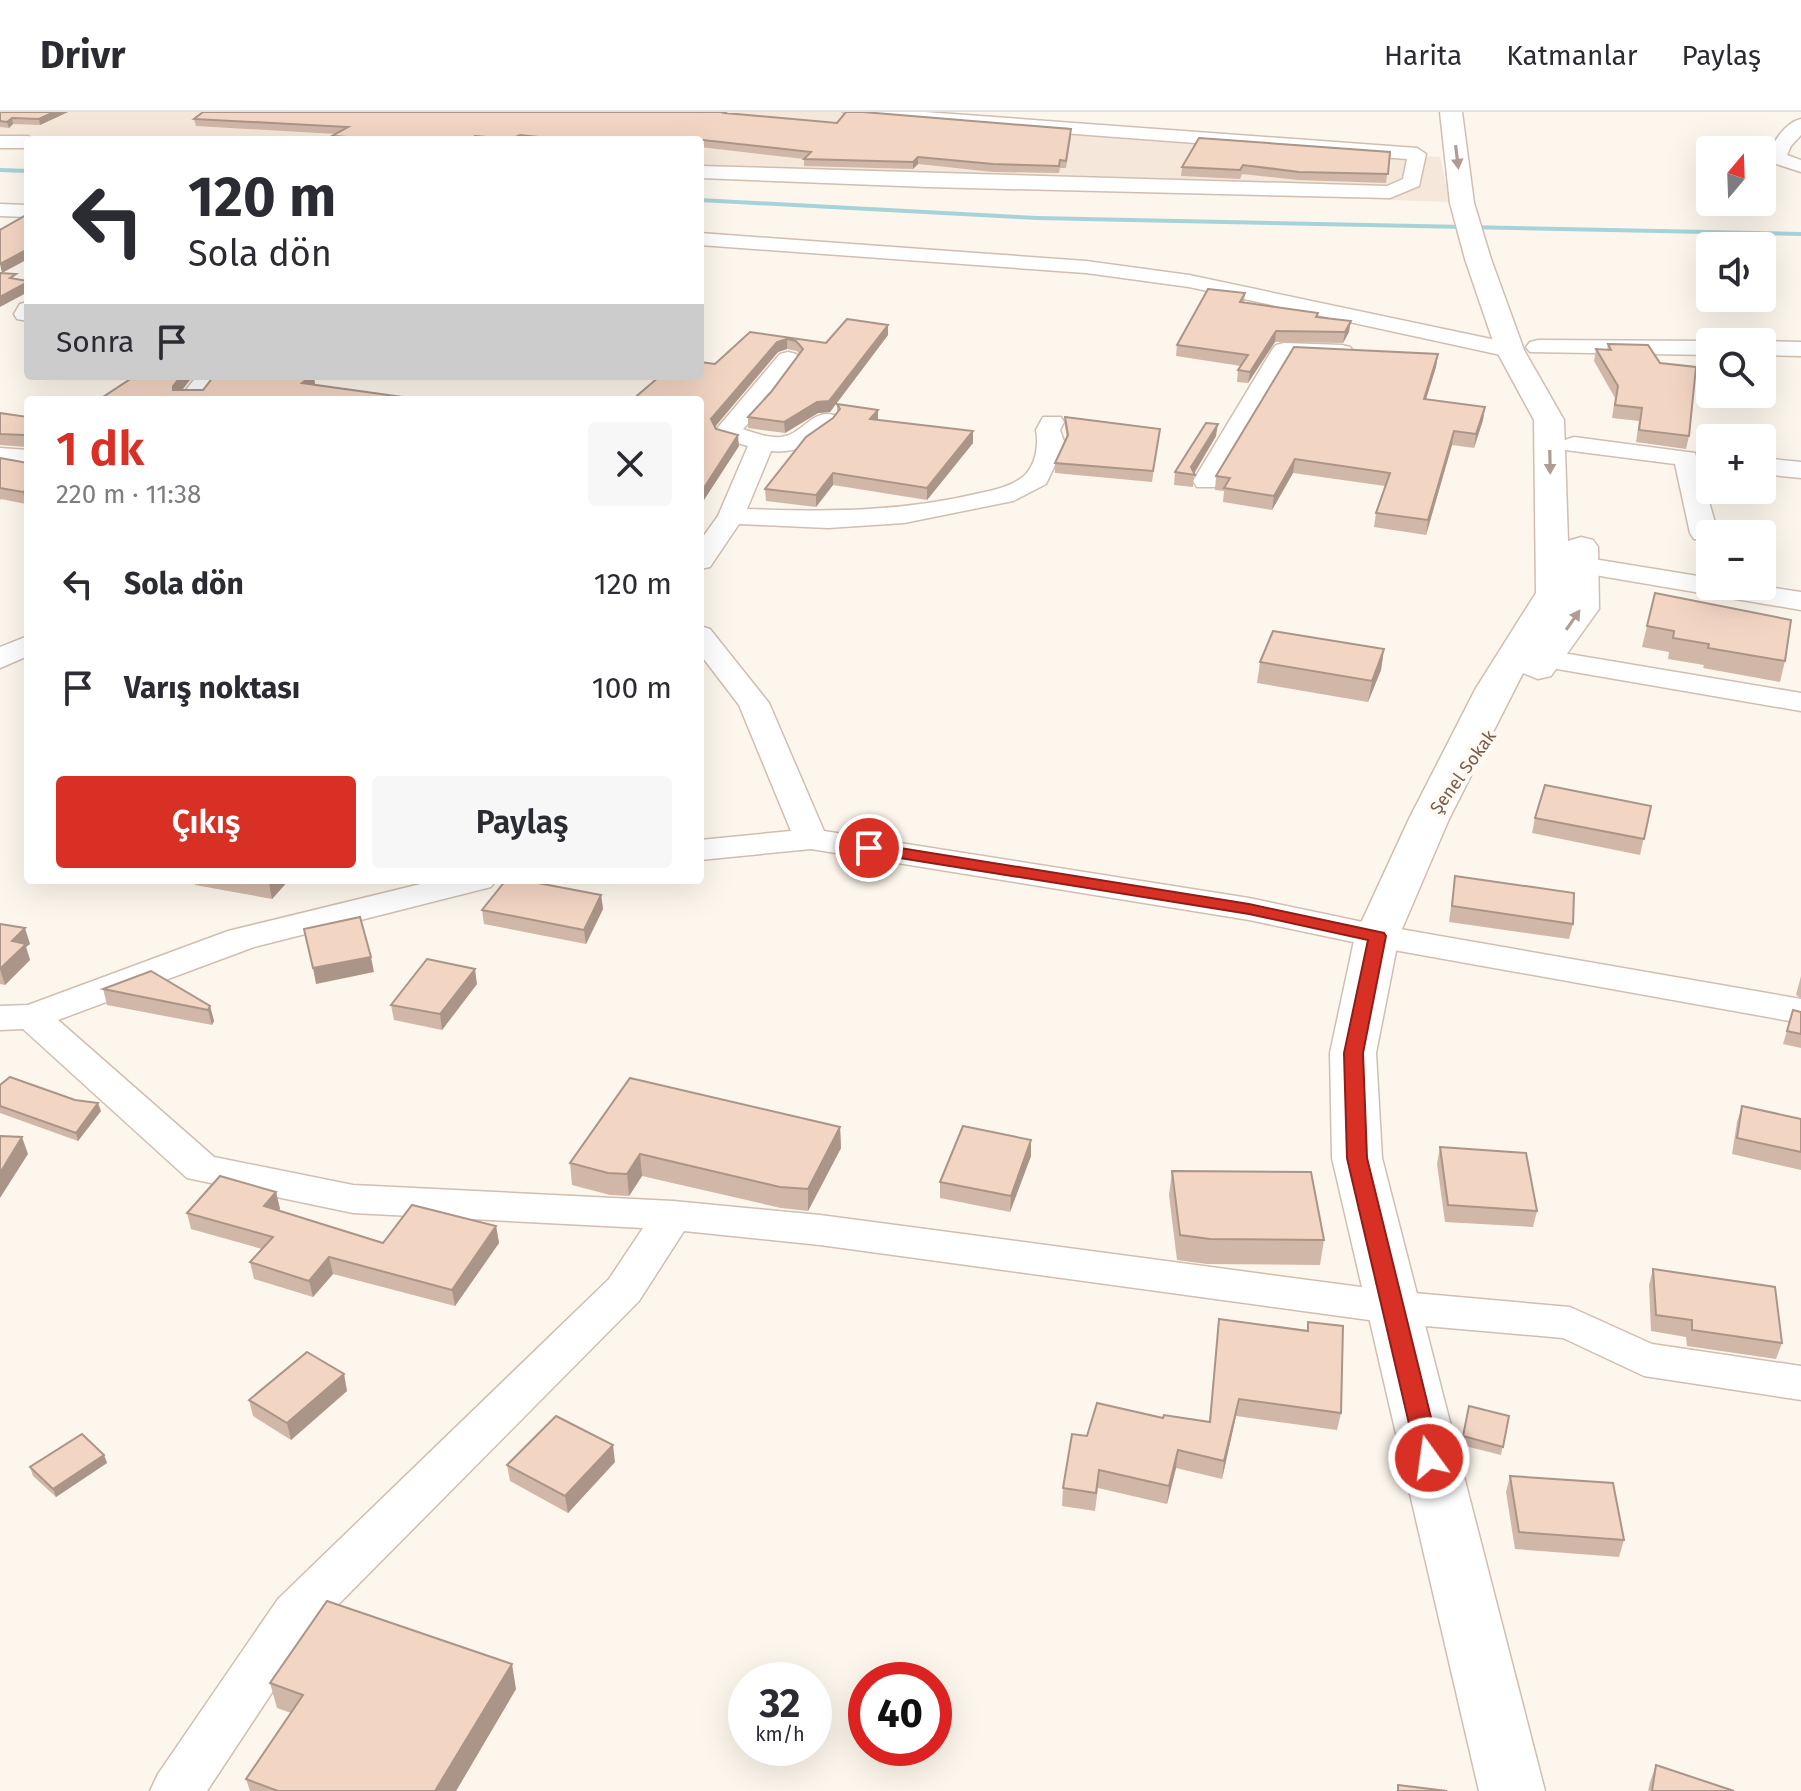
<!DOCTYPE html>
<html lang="tr">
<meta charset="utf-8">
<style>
body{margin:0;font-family:"Fira Sans",sans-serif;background:#f7f7f7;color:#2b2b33;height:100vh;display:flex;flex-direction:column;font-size:30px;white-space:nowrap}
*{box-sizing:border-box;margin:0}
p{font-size:26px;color:#7c7c81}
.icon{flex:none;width:44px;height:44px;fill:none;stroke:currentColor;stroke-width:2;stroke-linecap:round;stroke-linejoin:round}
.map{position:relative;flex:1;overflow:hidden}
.panel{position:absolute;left:24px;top:284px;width:680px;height:488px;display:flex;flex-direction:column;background:#fff;border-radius:8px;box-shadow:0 8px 32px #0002}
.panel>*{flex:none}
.top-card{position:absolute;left:24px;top:24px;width:680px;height:244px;border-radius:8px;box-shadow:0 8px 32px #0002;background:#fff;color:#2b2b33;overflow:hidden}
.needle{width:52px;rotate:19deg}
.tools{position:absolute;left:1696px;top:24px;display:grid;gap:16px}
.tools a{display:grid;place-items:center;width:80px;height:80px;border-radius:8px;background:#fff;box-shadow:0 8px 32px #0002;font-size:40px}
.speed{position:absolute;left:728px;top:1550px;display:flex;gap:16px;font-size:40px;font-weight:700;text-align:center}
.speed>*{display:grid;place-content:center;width:104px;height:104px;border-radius:50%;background:#fff;box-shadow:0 8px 32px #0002;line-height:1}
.speed small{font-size:20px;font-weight:400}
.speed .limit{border:12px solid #d22;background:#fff;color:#111}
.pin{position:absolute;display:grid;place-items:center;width:68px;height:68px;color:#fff;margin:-34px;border:4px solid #fff;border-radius:50%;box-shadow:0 2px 8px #0007}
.me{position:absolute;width:88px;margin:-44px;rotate:346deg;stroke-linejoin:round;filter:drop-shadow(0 0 6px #0008)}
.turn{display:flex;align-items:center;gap:28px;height:168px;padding:0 32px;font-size:36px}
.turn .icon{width:104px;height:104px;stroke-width:2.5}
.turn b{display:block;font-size:56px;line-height:68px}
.then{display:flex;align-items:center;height:76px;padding:0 32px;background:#0003;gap:16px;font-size:30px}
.round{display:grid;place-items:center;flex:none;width:84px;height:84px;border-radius:8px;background:#f7f7f7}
.head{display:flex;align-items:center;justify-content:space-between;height:136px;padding:0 32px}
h1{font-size:48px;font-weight:600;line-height:60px;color:#d93025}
.cta{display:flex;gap:16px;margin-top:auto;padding:16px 32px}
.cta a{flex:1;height:92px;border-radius:8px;background:#d93025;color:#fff;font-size:32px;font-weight:600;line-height:92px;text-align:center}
.cta a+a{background:#f7f7f7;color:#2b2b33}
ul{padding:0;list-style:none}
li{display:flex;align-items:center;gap:24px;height:104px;padding:0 32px}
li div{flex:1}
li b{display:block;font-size:30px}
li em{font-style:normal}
header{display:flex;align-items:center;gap:48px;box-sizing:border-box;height:112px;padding:0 40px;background:#fff;border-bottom:2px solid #e1e1e2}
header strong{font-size:38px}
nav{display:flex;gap:44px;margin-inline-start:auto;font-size:28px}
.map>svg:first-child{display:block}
</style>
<header>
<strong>Drivr</strong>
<nav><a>Harita</a><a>Katmanlar</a><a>Paylaş</a></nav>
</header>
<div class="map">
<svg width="1801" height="1679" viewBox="0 0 1801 1679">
<rect width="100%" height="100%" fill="#fdf6ec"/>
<polygon fill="#f5e8da" points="0,0 856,0 1440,45 1450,90 700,63 700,28 0,28"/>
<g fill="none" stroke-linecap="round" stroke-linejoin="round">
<g fill="#a5d3da" fill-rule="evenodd">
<polygon points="0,56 28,57 28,61 0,60"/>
<polygon points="700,86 1037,104 1801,120 1801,124 1037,108 700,90"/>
</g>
<defs>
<g id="minor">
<polygon points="843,0 925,0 1417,36 1426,42 1419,74 1390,86 927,75 700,66 700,54 1387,74 1403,67 1407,47 852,5"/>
<path d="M1801,7v16l-10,11 -4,9 14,5v12l-31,-10 -3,-4c6,-15 17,-35 34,-39z"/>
<polygon points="0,24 28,24 36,28 28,28 28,36 0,36"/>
<polygon points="0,92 28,93 28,105 0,104"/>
<polygon points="700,121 1086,149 1189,163 1510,231 1518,233 1522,238 1518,243 1510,245 1189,175 1086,161 700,133"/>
<polygon points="28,190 28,209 17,207 14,202 20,192"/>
<polygon points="1538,228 1710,229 1714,230 1710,230 1710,243 1530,240 1526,235 1530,230"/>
<polygon points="1762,229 1801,230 1801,244 1762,243 1762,230 1758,230"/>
<polygon points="1284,231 1342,233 1350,235 1354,240 1350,245 1291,245 1215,375 1197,375 1193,369 1272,238 1276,233"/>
<path d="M788,240l8,2 4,5 -31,42 -26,28c12,4 25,9 38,8 22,-2 30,-28 53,-22l3,5c-15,21 -40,34 -66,31l-24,58c79,3 156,3 233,-16 15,-3 33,-7 45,-18 11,-11 14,-31 11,-45l7,-13h18l3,5 -4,8 5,14 -19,40 -33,17 -109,22 -76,5 -89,-4 -29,43 -10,2v-28l18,-25 30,-70 -31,-9 -3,-5 66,-78z"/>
<polygon points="197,264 222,264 203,288 178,288"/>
<polygon points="1574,325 1695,341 1718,421 1710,422 1710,428 1694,427 1690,421 1675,352 1565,338 1561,333 1565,328"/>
<polygon points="0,336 28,338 28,354 0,352"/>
<polygon points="1762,346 1801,350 1801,366 1762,362"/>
<polygon points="1581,445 1710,466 1710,474 1761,474 1801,480 1801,498 1571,459 1567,453 1571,447"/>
<polygon points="700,514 710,517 769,591 824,719 1249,786 1377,813 1801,887 1801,911 1377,835 1249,808 811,737 700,748 700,728 791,719 739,593 700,542"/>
<polygon points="28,524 28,544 0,556 0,535"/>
<polygon points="1545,538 1801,581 1801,599 1534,553 1530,547 1534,541"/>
<polygon points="437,768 496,768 491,775 254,835 58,908 214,1045 353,1073 673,1089 820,1103 1391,1179 1570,1195 1652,1232 1801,1254 1801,1288 1644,1264 1563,1226 1391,1211 820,1133 684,1119 639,1189 314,1517 207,1679 150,1679 158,1662 278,1487 609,1167 643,1116 353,1101 187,1066 23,917 0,918 0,894 28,893 228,819"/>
</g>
<polygon id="tertiary" points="1440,0 1462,0 1474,91 1491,147 1524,238 1564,308 1568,429 1581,425 1593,428 1598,435 1599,497 1551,564 1538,567 1523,561 1449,707 1399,824 1376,941 1382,1046 1545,1679 1479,1679 1332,1046 1330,941 1355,824 1409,707 1476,576 1536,481 1534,308 1496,238 1465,147 1450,91"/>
</defs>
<use href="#minor" stroke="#d1beb0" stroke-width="3"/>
<use href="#tertiary" stroke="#d1beb0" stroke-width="3"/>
<use href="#minor" fill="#fff" fill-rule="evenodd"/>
<use href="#tertiary" fill="#fff" fill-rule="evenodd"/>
</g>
<g fill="#d1b7a8">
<polygon points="0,0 68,0 40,13 13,12 9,16 0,15"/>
<polygon points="734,2 837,11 1071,17 1071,25 1066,56 1060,56 1059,61 993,60 918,52 913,57 804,54 804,47 700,35 700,28 333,28 332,24 336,22 196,14 194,7"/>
<polygon points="1390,40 1386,71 1298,68 1242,62 1240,67 1181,64 1182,55"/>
<polygon points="1245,181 1244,191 1318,201 1318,205 1349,220 1343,231 1275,230 1248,271 1237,270 1238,258 1241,254 1176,244 1177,233"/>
<polygon points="750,220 826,231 888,223 830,300 818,301 785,321 748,316 748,305 771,280 799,242 797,239 787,237 778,240 715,315 716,317 739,334 700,394 715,252"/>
<polygon points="1608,232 1689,324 1686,337 1636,330 1639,309 1612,306 1615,286 1594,249 1596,237 1607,238"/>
<polygon points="1438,242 1436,255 1426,287 1485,295 1483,308 1474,336 1452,333 1426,423 1374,415 1376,401 1385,374 1293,361 1272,398 1223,390 1224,379 1215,378 1216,364"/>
<polygon points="129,264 193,264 182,278 203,278 214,264 314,264 315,273 424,288 104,288 103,285 130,267"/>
<polygon points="837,292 878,308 973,319 973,331 927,388 833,373 816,395 766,389 765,377 833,306 837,300"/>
<polygon points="0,301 28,305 27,335 0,333"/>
<polygon points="1065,305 1160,317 1152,370 1055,361 1055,351 1067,326 1065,315"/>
<polygon points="1216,324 1194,362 1193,375 1174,373 1175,360"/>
<polygon points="0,346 28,351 26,392 1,387 0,388"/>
<polygon points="1655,481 1785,549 1780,570 1703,556 1704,553 1668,547 1669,540 1642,535"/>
<polygon points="1384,537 1381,558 1368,590 1257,571 1260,550"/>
<polygon points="1651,694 1640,743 1532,721 1535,706"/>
<polygon points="1455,764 1573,812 1569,827 1449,810"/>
<polygon points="194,768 289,768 272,787 195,773"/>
<polygon points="601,783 603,797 586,832 484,812 482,798"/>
<polygon points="0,812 30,832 26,835 30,848 5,873 0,872"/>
<polygon points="1801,864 1801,886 1796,883"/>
<polygon points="477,872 442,918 394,908 391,893"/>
<polygon points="103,877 210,894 214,909 212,913 107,893"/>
<polygon points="1793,898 1801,900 1801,936 1783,932"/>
<polygon points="0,973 101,999 78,1029 0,1001"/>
<polygon points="1742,994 1801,1007 1801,1058 1732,1042 1737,1010"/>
<polygon points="840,1015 841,1036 808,1099 781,1096 642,1064 629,1084 610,1083 572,1073 570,1051"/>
<polygon points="1031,1028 1031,1044 1010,1100 940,1086 940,1070"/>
<polygon points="1440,1035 1537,1099 1533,1115 1445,1110 1437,1052"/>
<polygon points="1172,1059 1324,1128 1320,1153 1207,1152 1177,1148 1169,1083"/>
<polygon points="276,1080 280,1097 278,1098 383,1131 496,1114 499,1131 455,1194 333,1162 313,1185 254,1167 250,1150 262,1137 191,1117 187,1101"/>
<polygon points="1653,1157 1782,1231 1776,1247 1687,1234 1686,1225 1651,1219 1649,1173"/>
<polygon points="1219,1207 1307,1218 1308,1210 1341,1301 1337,1318 1236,1304 1222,1367 1176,1356 1167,1392 1098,1376 1095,1399 1062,1394 1063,1376 1087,1324 1163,1306 1209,1310"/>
<polygon points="344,1262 347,1279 291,1328 253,1304 249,1288"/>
<polygon points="1469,1294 1509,1304 1501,1343 1461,1333"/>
<polygon points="104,1343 107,1351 56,1385 33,1364 30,1355"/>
<polygon points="615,1350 568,1401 510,1369 507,1353"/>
<polygon points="1510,1364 1624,1428 1619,1445 1515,1437 1506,1380"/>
<polygon points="270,1571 516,1577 456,1679 250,1679 246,1667 291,1601 277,1596"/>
<polygon points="1656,1653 1734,1679 1648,1679 1650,1670"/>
</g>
<g fill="#aa9588">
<polygon points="54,0 68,0 40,13 39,7"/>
<polygon points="12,6 13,12 9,16 7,10"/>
<polygon points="520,23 520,28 511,28"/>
<polygon points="918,45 918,52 913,57 913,50"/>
<polygon points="28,137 28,147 2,161 0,152"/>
<polygon points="28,170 28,180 0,195 0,185"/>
<polygon points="1351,209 1349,220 1343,231 1345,220"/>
<polygon points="888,213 888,223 830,300 818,301 785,321 784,310"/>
<polygon points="1276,219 1275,230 1248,271 1250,260"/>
<polygon points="787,227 787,237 778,240 712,318 711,307 777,230"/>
<polygon points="1438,242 1436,255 1422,300 1424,287"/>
<polygon points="181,264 193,264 176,286 173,274"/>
<polygon points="311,264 314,264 315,274 302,271"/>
<polygon points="1485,295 1483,308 1474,336 1476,322"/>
<polygon points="878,298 878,310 870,307"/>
<polygon points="1218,312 1216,324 1193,363 1191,355"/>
<polygon points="973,319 973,331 927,388 927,376"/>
<polygon points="1454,319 1452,333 1426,423 1428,408"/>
<polygon points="28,321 28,334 27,335 24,323"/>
<polygon points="738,323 739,334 700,394 700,382"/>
<polygon points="1295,347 1293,361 1272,398 1274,384"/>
<polygon points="833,361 833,373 816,395 816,383"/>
<polygon points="28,376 28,390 26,392 23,380"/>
<polygon points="1384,537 1381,558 1368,590 1372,569"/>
<polygon points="272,768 289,768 272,787 269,771"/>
<polygon points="601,783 603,797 586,832 584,818"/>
<polygon points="25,816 30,832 26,835 30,848 5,873 0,857 12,829"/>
<polygon points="371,845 374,860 316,872 313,856"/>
<polygon points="475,857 477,872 442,918 440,902"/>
<polygon points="210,894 214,909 212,913 208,898"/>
<polygon points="98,991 101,999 78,1029 76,1021"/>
<polygon points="840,1015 841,1036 808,1099 808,1077"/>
<polygon points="22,1025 28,1042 0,1086 0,1061"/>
<polygon points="1031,1028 1031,1044 1010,1100 1011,1084"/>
<polygon points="640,1042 642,1064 629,1084 627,1062"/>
<polygon points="276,1080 280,1097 268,1110 264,1094"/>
<polygon points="496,1114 499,1131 455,1194 452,1178"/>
<polygon points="329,1145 333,1162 313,1185 309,1169"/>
<polygon points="344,1262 347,1279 291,1328 287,1311"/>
<polygon points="1239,1287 1236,1304 1222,1367 1224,1349"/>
<polygon points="613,1333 615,1350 568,1401 565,1384"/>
<polygon points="1178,1338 1176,1356 1167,1392 1169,1374"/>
<polygon points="104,1343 107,1351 56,1385 53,1377"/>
<polygon points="512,1552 516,1577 456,1679 435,1679"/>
</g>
<g fill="#f3d5c3" stroke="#aa9588" stroke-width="2">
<polygon points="0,0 54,0 39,7 12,6 7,10 0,9"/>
<polygon points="203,0 727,0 725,1 837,11 846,0 863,0 1071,17 1066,49 1060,48 1059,54 993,52 918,45 913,50 804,47 811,40 685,26 683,28 567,28 520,23 511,27 475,24 469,28 392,28 332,24 348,15 194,7"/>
<polygon points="1199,26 1390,40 1388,62 1299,60 1243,53 1240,58 1182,55"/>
<polygon points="28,102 28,137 0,152 0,118"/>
<polygon points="0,161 16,162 10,166 28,169 28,170 0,185"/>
<polygon points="1208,177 1245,181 1240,190 1318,201 1316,205 1351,209 1345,220 1276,219 1250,260 1238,258 1248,243 1177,233"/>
<polygon points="847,207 888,213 829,289 817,290 784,310 748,305 771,280 803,237 796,229 787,227 777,230 711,307 716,317 738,323 700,382 700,288 632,288 660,264 700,264 700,250 715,252 750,220 826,231"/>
<polygon points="1608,232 1648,233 1660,251 1696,255 1689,324 1639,318 1642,296 1615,293 1618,274 1596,237 1611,238"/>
<polygon points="1294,235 1438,242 1424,287 1485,295 1476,322 1454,319 1428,408 1376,401 1390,361 1295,347 1274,384 1224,376 1230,366 1216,364"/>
<polygon points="135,264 181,264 173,274 173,278 203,278 214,264 311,264 302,271 424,288 124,288 103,285"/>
<polygon points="837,292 878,298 870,307 973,319 927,376 833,361 816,383 765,377 806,325 833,306 840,297"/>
<polygon points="0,301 28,305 28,321 24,323 0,322"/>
<polygon points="1065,305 1160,317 1153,359 1055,351 1068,323"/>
<polygon points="1206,311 1218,312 1191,355 1195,363 1175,360"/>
<polygon points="0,346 28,351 28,376 23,380 0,376"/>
<polygon points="1655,481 1791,508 1785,549 1708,536 1709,532 1673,526 1674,519 1647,514"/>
<polygon points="1273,519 1384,537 1372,569 1260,550"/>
<polygon points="1545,673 1651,694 1644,727 1535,706"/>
<polygon points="1455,764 1574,781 1573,812 1452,794"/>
<polygon points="250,768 272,768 269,771"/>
<polygon points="506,768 522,768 601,783 584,818 482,798"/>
<polygon points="360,805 371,845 313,856 304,817"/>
<polygon points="0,812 25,816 12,829 26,832 0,857"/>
<polygon points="427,847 475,857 440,902 391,893"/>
<polygon points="151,859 210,894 208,898 103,877"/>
<polygon points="1793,898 1801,900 1801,922 1787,919"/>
<polygon points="10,965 75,988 98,991 76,1021 0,994 0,973"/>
<polygon points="630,966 840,1015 808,1077 780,1075 640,1042 627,1062 608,1061 570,1051"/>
<polygon points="1742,994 1801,1007 1801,1040 1737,1026"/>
<polygon points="963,1014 1031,1028 1011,1084 940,1070"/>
<polygon points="0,1024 22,1025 0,1061"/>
<polygon points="1440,1035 1526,1041 1537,1099 1448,1093"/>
<polygon points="1172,1059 1311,1060 1324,1128 1210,1127 1180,1123"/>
<polygon points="220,1064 276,1080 264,1094 383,1131 412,1093 496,1114 452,1178 329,1145 309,1169 250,1150 273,1125 187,1101"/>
<polygon points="1653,1157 1775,1175 1782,1231 1692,1218 1692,1208 1656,1203"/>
<polygon points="1219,1207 1308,1219 1308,1210 1343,1214 1341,1301 1239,1287 1224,1349 1178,1338 1169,1374 1099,1358 1096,1381 1063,1376 1072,1322 1087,1324 1097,1291 1163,1306 1164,1303 1210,1310"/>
<polygon points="307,1240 344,1262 287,1311 249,1288"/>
<polygon points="1469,1294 1509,1304 1503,1335 1463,1324"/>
<polygon points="556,1304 613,1333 565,1384 507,1353"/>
<polygon points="82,1322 104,1343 53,1377 30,1355"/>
<polygon points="1510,1364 1613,1371 1624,1428 1519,1420"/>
<polygon points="327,1489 512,1552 435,1679 278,1679 246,1667 303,1583 270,1571"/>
<polygon points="1656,1653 1734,1679 1652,1679"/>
<polygon points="1398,1673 1447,1679 1398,1679"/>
</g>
<defs><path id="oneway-solid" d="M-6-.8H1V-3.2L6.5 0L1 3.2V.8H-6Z" transform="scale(2)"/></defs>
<g fill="#af9d94">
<use href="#oneway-solid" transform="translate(1457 45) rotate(83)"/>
<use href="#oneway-solid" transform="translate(1550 350) rotate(89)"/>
<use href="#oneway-solid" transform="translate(1573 508) rotate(-55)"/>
</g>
<polygon fill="#d93025" stroke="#8d1f18" stroke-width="2" points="869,731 1249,792 1384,821 1386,824 1363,941 1367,1046 1441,1346 1437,1353 1429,1355 1421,1353 1417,1346 1347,1046 1344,941 1368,828 1249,802 863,740 861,736 863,732"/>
<g text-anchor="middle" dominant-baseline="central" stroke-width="8" stroke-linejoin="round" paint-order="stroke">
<g font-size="18" fill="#7a5c4d" stroke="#fffaf3">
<text transform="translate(1463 660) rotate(-54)">Şenel Sokak</text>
</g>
</g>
</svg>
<div class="tools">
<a><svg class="needle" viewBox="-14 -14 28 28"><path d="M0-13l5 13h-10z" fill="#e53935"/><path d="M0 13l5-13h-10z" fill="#7c7c81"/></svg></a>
<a><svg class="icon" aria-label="sound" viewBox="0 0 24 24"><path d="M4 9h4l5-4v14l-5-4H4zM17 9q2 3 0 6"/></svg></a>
<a><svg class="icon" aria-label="search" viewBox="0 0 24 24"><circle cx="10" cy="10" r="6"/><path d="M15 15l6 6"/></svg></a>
<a>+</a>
<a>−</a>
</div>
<div class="speed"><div>32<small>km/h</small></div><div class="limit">40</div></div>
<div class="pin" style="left:869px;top:736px;background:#d93025"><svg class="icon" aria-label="arrive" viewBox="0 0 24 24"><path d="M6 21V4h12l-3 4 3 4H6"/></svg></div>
<svg class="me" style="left:1429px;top:1346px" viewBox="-20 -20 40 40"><circle r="17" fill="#d93025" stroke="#fff" stroke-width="3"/><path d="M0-11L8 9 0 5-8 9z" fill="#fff"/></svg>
<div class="top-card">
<div class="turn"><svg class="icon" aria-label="left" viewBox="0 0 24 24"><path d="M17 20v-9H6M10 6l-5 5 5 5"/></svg><div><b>120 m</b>Sola dön</div></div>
<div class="then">Sonra<svg class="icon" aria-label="arrive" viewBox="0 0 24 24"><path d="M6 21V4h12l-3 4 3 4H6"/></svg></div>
</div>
<section class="panel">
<div class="head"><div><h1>1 dk</h1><p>220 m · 11:38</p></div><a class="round"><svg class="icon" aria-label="close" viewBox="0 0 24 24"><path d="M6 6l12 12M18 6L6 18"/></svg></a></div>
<ul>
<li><svg class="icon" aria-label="left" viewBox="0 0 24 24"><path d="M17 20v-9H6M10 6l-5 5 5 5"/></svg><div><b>Sola dön</b></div><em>120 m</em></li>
<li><svg class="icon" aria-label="arrive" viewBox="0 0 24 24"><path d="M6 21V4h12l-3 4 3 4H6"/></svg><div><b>Varış noktası</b></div><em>100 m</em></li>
</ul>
<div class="cta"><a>Çıkış</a><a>Paylaş</a></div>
</section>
</div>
